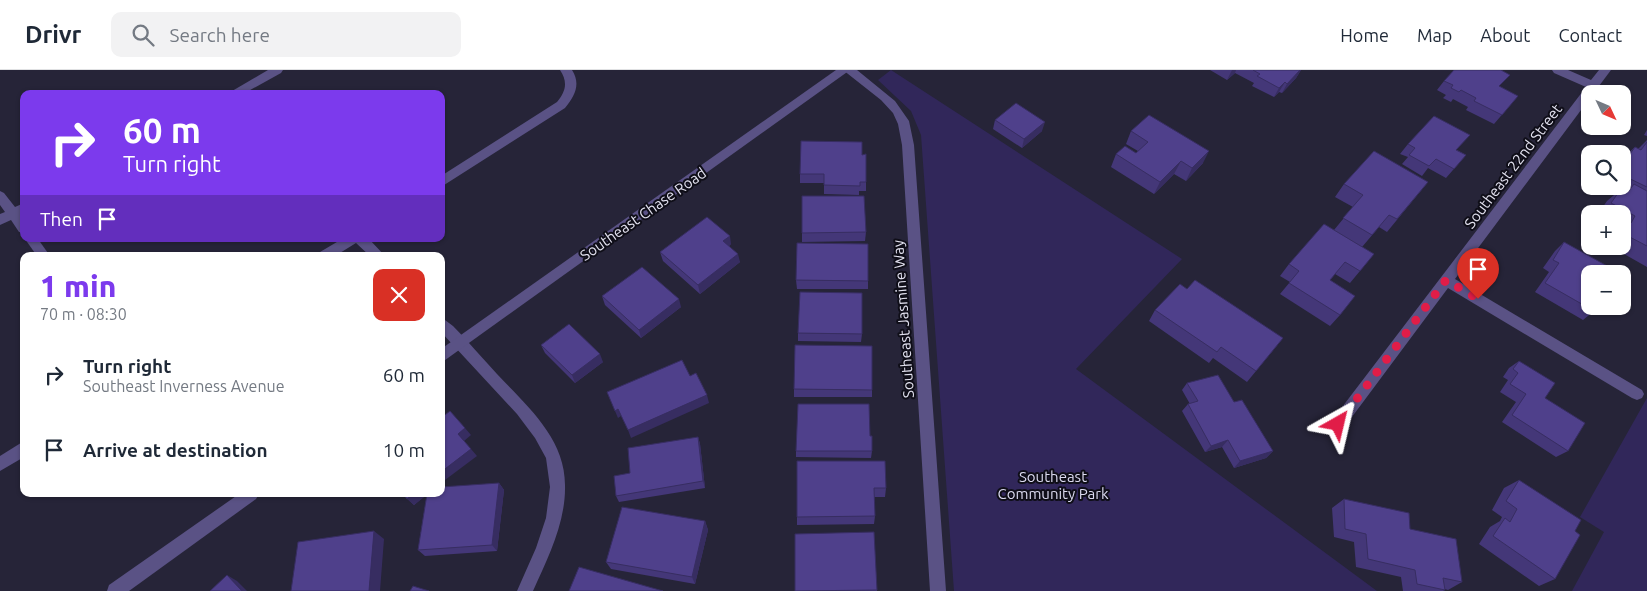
<!DOCTYPE html>
<meta charset="utf-8">
<style>
body{margin:0;font-family:Ubuntu,sans-serif;background:#f2f2f3;color:#1f2937;height:100vh;display:flex;flex-direction:column;font-size:19px;white-space:nowrap}
*{box-sizing:border-box;margin:0}
p{font-size:16px;color:#747a83}
.icon{flex:none;width:28px;height:28px;fill:none;stroke:currentColor;stroke-width:2;stroke-linecap:round;stroke-linejoin:round}
.map{position:relative;flex:1;overflow:hidden}
.sheet{position:absolute;left:20px;top:182px;width:425px;height:245px;display:flex;flex-direction:column;background:#fff;border-radius:10px;box-shadow:0 1px 4px #0004}
.sheet>*{flex:none}
.guide{position:absolute;left:20px;top:20px;width:425px;height:152px;border-radius:10px;box-shadow:0 1px 4px #0004;background:#7c3aed;color:#fff;overflow:hidden}
.needle{width:32px;rotate:134deg}
.controls{position:absolute;left:1581px;top:15px;display:grid;gap:10px}
.controls a{display:grid;place-items:center;width:50px;height:50px;border-radius:10px;background:#fff;box-shadow:0 1px 4px #0004;font-size:25px}
.pin{position:absolute;display:grid;place-items:center;width:42px;height:42px;color:#fff;margin:-51px -21px;border-radius:50% 50% 50% 0;rotate:-45deg;box-shadow:0 0 5px #0007}
.pin .icon{rotate:45deg}
.me{position:absolute;width:55px;margin:-28px;rotate:37deg;stroke-linejoin:round;filter:drop-shadow(0 0 4px #0008)}
.turn{display:flex;align-items:center;gap:18px;height:105px;padding:0 20px;font-size:22px}
.turn .icon{width:65px;height:65px;stroke-width:2.5}
.turn b{display:block;font-size:35px;line-height:42px}
.then{display:flex;align-items:center;height:48px;padding:0 20px;background:#0003;gap:10px;font-size:19px}
.round{display:grid;place-items:center;flex:none;width:52px;height:52px;border-radius:10px;background:#f2f2f3}
.overview{display:flex;align-items:center;justify-content:space-between;height:85px;padding:0 20px}
h1{font-size:30px;font-weight:800;line-height:38px;color:#7c3aed}
ul{padding:0;list-style:none}
li{display:flex;align-items:center;gap:15px;height:75px;padding:0 20px}
li div{flex:1}
li b{display:block;font-size:19px}
li em{font-style:normal}
header{display:flex;align-items:center;gap:30px;box-sizing:border-box;height:70px;padding:0 25px;background:#fff;border-bottom:1px solid #e0e1e3}
header strong{font-size:24px}
nav{display:flex;gap:28px;margin-inline-start:auto;font-size:18px}
.search{width:350px;height:45px;background:#f2f2f3;display:flex;align-items:center;gap:12px;box-sizing:border-box;padding:0 18px;border-radius:10px;color:#747a83;font-size:19px}
.map>svg:first-child{display:block}
</style>
<header>
<strong>Drivr</strong>
<div class="search"><svg class="icon" aria-label="search" viewBox="0 0 24 24"><circle cx="10" cy="10" r="6"/><path d="M15 15l6 6"/></svg>Search here</div>
<nav><a>Home</a><a>Map</a><a>About</a><a>Contact</a></nav>
</header>
<div class="map">
<svg width="1647" height="521" viewBox="0 0 1647 521">
<rect width="100%" height="100%" fill="#262438"/>
<g fill="#31275a">
<polygon points="891,0 1182,189 1076,299 1377,521 954,521 921,65 911,41 878,10"/>
<polygon points="1647,328 1647,521 1572,521 1604,462 1580,447"/>
</g>
<g fill="none" stroke-linecap="round" stroke-linejoin="round">
<g fill="#5a5285" fill-rule="evenodd">
<polygon points="268,0 283,0 281,3 243,24 227,24"/>
<path d="M560,0h12c9,14 3,26 -7,38l-124,79v-11l116,-74c9,-11 11,-20 3,-32z"/>
<polygon points="843,0 857,0 895,31 909,51 914,75 946,521 930,521 902,75 898,54 893,43 881,30"/>
<polygon points="1552,0 1568,0 1591,10 1599,0 1611,0 1593,24 1590,24 1590,28 1455,209 1642,320 1644,324 1642,328 1637,330 1632,328 1448,218 1343,359 1338,361 1333,359 1331,354 1333,349 1586,17 1554,3"/>
<polygon points="0,121 4,123 15,137 24,133 24,144 21,145 24,148 24,163 19,162 11,150 0,155 0,144 5,142 0,135"/>
<polygon points="25,169 38,169 50,186 37,186"/>
<polygon points="342,169 369,169 385,186 370,186 356,173 335,186 319,186 320,182"/>
<path d="M441,247l12,9c15,15 29,32 44,48 30,32 68,64 68,111 1,37 -17,73 -32,106h-16l19,-43 10,-30 4,-31 -4,-29 -11,-20 -18,-24 -76,-82z"/>
<polygon points="24,371 24,387 0,401 0,386"/>
</g>
<g fill="#5a5285" fill-rule="evenodd">
<polygon points="836,0 850,0 441,293 441,279"/>
<polygon points="239,424 259,424 256,429 129,521 107,521 109,515"/>
</g>
</g>
<g fill="#443778">
<polygon points="1210,0 1301,0 1296,8 1282,23 1279,22 1274,27 1252,16 1254,13 1235,3 1227,10"/>
<polygon points="1444,11 1518,26 1494,54 1466,40 1468,37 1453,29 1451,32 1443,28 1446,25 1437,20"/>
<polygon points="995,50 1042,61 1022,78 993,59"/>
<polygon points="1647,60 1647,66 1644,65"/>
<polygon points="1131,61 1203,93 1186,111 1174,104 1154,124 1111,97 1116,84 1136,83 1138,81 1126,74"/>
<polygon points="1647,70 1647,197 1610,176 1622,176 1622,144 1598,144 1607,131 1621,119 1626,121 1617,116 1622,116 1622,90 1625,86 1635,77 1638,79"/>
<polygon points="1408,74 1457,80 1466,85 1446,108 1428,98 1422,106 1402,94 1408,87 1400,84"/>
<polygon points="862,85 866,112 866,121 859,121 859,125 824,124 824,113 800,113 800,104"/>
<polygon points="1428,112 1387,162 1379,157 1362,177 1374,184 1350,213 1335,204 1330,210 1340,245 1330,256 1280,224 1290,212 1280,206 1289,194 1334,160 1353,137 1335,127 1344,114"/>
<polygon points="802,126 866,162 865,171 802,172"/>
<polygon points="1564,172 1590,236 1600,236 1583,250 1535,222 1549,202 1543,198 1555,181"/>
<polygon points="731,174 729,176 740,192 700,224 663,191 660,182"/>
<polygon points="796,210 868,211 868,219 797,219"/>
<polygon points="1187,219 1283,268 1247,312 1213,288 1209,293 1149,251 1155,240"/>
<polygon points="602,226 681,237 641,268 605,235"/>
<polygon points="798,263 862,264 861,272 798,271"/>
<polygon points="541,275 603,292 575,313 545,283"/>
<polygon points="1519,291 1545,328 1568,381 1556,387 1502,352 1516,332 1500,322 1508,310 1503,307 1509,298"/>
<polygon points="1187,313 1234,332 1273,381 1266,388 1234,398 1222,377 1205,382 1182,341 1188,334 1190,334 1182,320"/>
<polygon points="794,319 872,320 872,327 794,327"/>
<polygon points="698,367 700,374 705,418 619,432 616,426 630,403"/>
<polygon points="796,381 872,381 871,388 796,387"/>
<polygon points="797,391 886,418 885,427 874,427 875,446 874,454 797,455"/>
<polygon points="1519,410 1575,461 1555,509 1539,516 1479,474 1490,457 1500,451 1502,447 1492,440 1504,418"/>
<polygon points="499,413 504,420 497,481 425,486 418,480 427,424 414,435 403,424"/>
<polygon points="1344,429 1410,459 1462,512 1448,520 1445,519 1445,520 1443,521 1403,521 1401,507 1356,497 1354,472 1334,467 1332,438"/>
<polygon points="705,451 708,460 695,514 611,499 606,492"/>
<polygon points="877,520 877,521 795,521"/>
</g>
<g fill="#372d61">
<polygon points="1232,0 1236,0 1235,3 1227,10"/>
<polygon points="1300,0 1301,0 1296,8 1282,23 1287,14"/>
<polygon points="1285,12 1279,22 1274,27 1279,18"/>
<polygon points="1045,52 1042,61 1022,78 1024,69"/>
<polygon points="1209,81 1203,93 1186,111 1192,98"/>
<polygon points="1181,91 1174,104 1154,124 1160,112"/>
<polygon points="730,166 731,174 724,179 723,171"/>
<polygon points="738,184 740,192 700,224 698,215"/>
<polygon points="679,229 681,237 641,268 639,260"/>
<polygon points="600,284 603,292 575,313 572,305"/>
<polygon points="707,325 709,333 631,368 628,360"/>
<polygon points="618,339 621,346 618,348 615,341"/>
<polygon points="465,358 471,365 464,371 458,364"/>
<polygon points="698,367 700,374 705,418 703,411"/>
<polygon points="1228,370 1222,377 1205,382 1211,376"/>
<polygon points="471,379 477,386 441,413 441,402"/>
<polygon points="1273,381 1266,388 1234,398 1240,391"/>
<polygon points="499,413 504,420 497,481 492,475"/>
<polygon points="413,424 428,424 414,435 407,429"/>
<polygon points="705,451 708,460 695,514 692,507"/>
<polygon points="374,461 384,469 380,521 369,521"/>
<polygon points="227,505 237,511 247,521 242,521"/>
</g>
<g fill="#4f408b" stroke="#372d61">
<polygon points="1253,0 1300,0 1287,14 1285,12 1279,18 1257,6 1260,4"/>
<polygon points="1454,0 1501,0 1510,5 1499,16 1518,26 1502,45 1474,31 1476,28 1461,20 1459,22 1451,18 1453,15 1444,11"/>
<polygon points="1016,33 1045,52 1024,69 995,50"/>
<polygon points="1149,45 1209,81 1192,98 1181,91 1160,112 1116,84 1125,76 1136,83 1148,72 1131,61"/>
<polygon points="1434,46 1470,65 1456,80 1466,85 1454,99 1436,89 1429,96 1409,85 1415,78 1408,74"/>
<polygon points="801,71 862,72 862,85 866,84 866,112 860,112 860,116 824,115 824,104 800,104"/>
<polygon points="1647,72 1647,117 1622,105 1622,95 1635,77 1641,80"/>
<polygon points="1374,81 1428,112 1397,149 1389,145 1372,165 1343,148 1363,125 1344,114"/>
<polygon points="1634,114 1647,121 1647,176 1622,163 1622,148 1631,153 1635,146 1611,133 1621,119 1628,122"/>
<polygon points="802,126 864,126 866,162 802,163"/>
<polygon points="707,147 730,166 723,171 738,184 698,215 660,182"/>
<polygon points="1324,154 1374,184 1360,201 1345,192 1330,210 1355,226 1340,245 1289,213 1299,201 1289,194"/>
<polygon points="1564,172 1618,202 1617,204 1590,204 1590,236 1597,236 1594,241 1545,213 1559,193 1553,190"/>
<polygon points="797,173 868,174 868,211 796,210"/>
<polygon points="642,197 679,229 639,260 602,226"/>
<polygon points="1195,210 1283,268 1256,301 1221,277 1217,282 1155,240 1180,214 1187,219"/>
<polygon points="800,222 862,223 862,264 798,263"/>
<polygon points="569,254 600,284 572,305 541,275"/>
<polygon points="795,275 872,276 872,320 794,319"/>
<polygon points="682,290 690,306 696,303 707,325 628,360 618,339 615,341 607,322"/>
<polygon points="1519,291 1555,313 1545,328 1585,353 1568,381 1512,345 1526,324 1510,314 1518,303 1513,299"/>
<polygon points="1218,305 1234,332 1242,330 1273,381 1240,391 1228,370 1211,376 1188,334 1198,331 1187,313"/>
<polygon points="798,334 869,334 870,366 872,366 872,381 796,381"/>
<polygon points="450,341 465,358 458,364 471,379 441,402 441,348"/>
<polygon points="698,367 703,411 616,426 614,406 630,403 628,378"/>
<polygon points="797,391 885,391 886,418 874,418 875,446 797,447"/>
<polygon points="1519,410 1581,450 1575,461 1580,465 1555,509 1493,466 1505,448 1510,452 1517,439 1506,431"/>
<polygon points="499,413 492,475 418,480 427,424 441,424 441,417"/>
<polygon points="403,424 413,424 407,429"/>
<polygon points="1344,429 1409,443 1410,459 1456,469 1462,512 1443,508 1445,520 1417,514 1415,500 1368,489 1366,464 1345,459"/>
<polygon points="622,437 705,451 692,507 606,492"/>
<polygon points="374,461 369,521 291,521 298,472"/>
<polygon points="874,462 877,520 795,521 795,464"/>
<polygon points="579,497 663,521 569,521"/>
<polygon points="227,505 242,521 210,521"/>
<polygon points="413,516 429,521 410,521"/>
</g>
<g fill="none" stroke-linecap="round" stroke-linejoin="round">
<polyline stroke="#e11d48" stroke-width="9" stroke-dasharray="0 16.2" points="1338,354 1446,210 1478,229"/>
</g>
<g text-anchor="middle" dominant-baseline="central" stroke-width="4" stroke-linejoin="round" paint-order="stroke">
<g font-size="15" fill="#e3e2f0" stroke="#0f0e18">
<text transform="translate(1513 96) rotate(-53)">Southeast 22nd Street</text>
<text transform="translate(643 144) rotate(-35)">Southeast Chase Road</text>
<text transform="translate(903 249) rotate(-94)">Southeast Jasmine Way</text>
</g>
<g font-size="15" fill="#dbdaf0" stroke="#0f0e18">
<text x="1053" y="406">Southeast<tspan x="1053" dy="17">Community Park</tspan></text>
</g>
</g>
</svg>
<div class="controls">
<a><svg class="needle" viewBox="-14 -14 28 28"><path d="M0-13l5 13h-10z" fill="#e53935"/><path d="M0 13l5-13h-10z" fill="#747a83"/></svg></a>
<a><svg class="icon" aria-label="search" viewBox="0 0 24 24"><circle cx="10" cy="10" r="6"/><path d="M15 15l6 6"/></svg></a>
<a>+</a>
<a>−</a>
</div>
<div class="pin" style="left:1478px;top:229px;background:#d93025"><svg class="icon" aria-label="arrive" viewBox="0 0 24 24"><path d="M6 21V4h12l-3 4 3 4H6"/></svg></div>
<svg class="me" style="left:1338px;top:354px" viewBox="-20 -20 40 40"><path d="M0-17L14 15 0 8-14 15z" fill="#e11d48" stroke="#fff" stroke-width="4"/></svg>
<div class="guide">
<div class="turn"><svg class="icon" aria-label="right" viewBox="0 0 24 24"><path d="M7 20v-9h11M14 6l5 5-5 5"/></svg><div><b>60 m</b>Turn right</div></div>
<div class="then">Then<svg class="icon" aria-label="arrive" viewBox="0 0 24 24"><path d="M6 21V4h12l-3 4 3 4H6"/></svg></div>
</div>
<section class="sheet">
<div class="overview"><div><h1>1 min</h1><p>70 m · 08:30</p></div><a class="round" style="background:#d93025;color:#fff"><svg class="icon" aria-label="close" viewBox="0 0 24 24"><path d="M6 6l12 12M18 6L6 18"/></svg></a></div>
<ul>
<li><svg class="icon" aria-label="right" viewBox="0 0 24 24"><path d="M7 20v-9h11M14 6l5 5-5 5"/></svg><div><b>Turn right</b><p>Southeast Inverness Avenue</p></div><em>60 m</em></li>
<li><svg class="icon" aria-label="arrive" viewBox="0 0 24 24"><path d="M6 21V4h12l-3 4 3 4H6"/></svg><div><b>Arrive at destination</b></div><em>10 m</em></li>
</ul>
</section>
</div>
